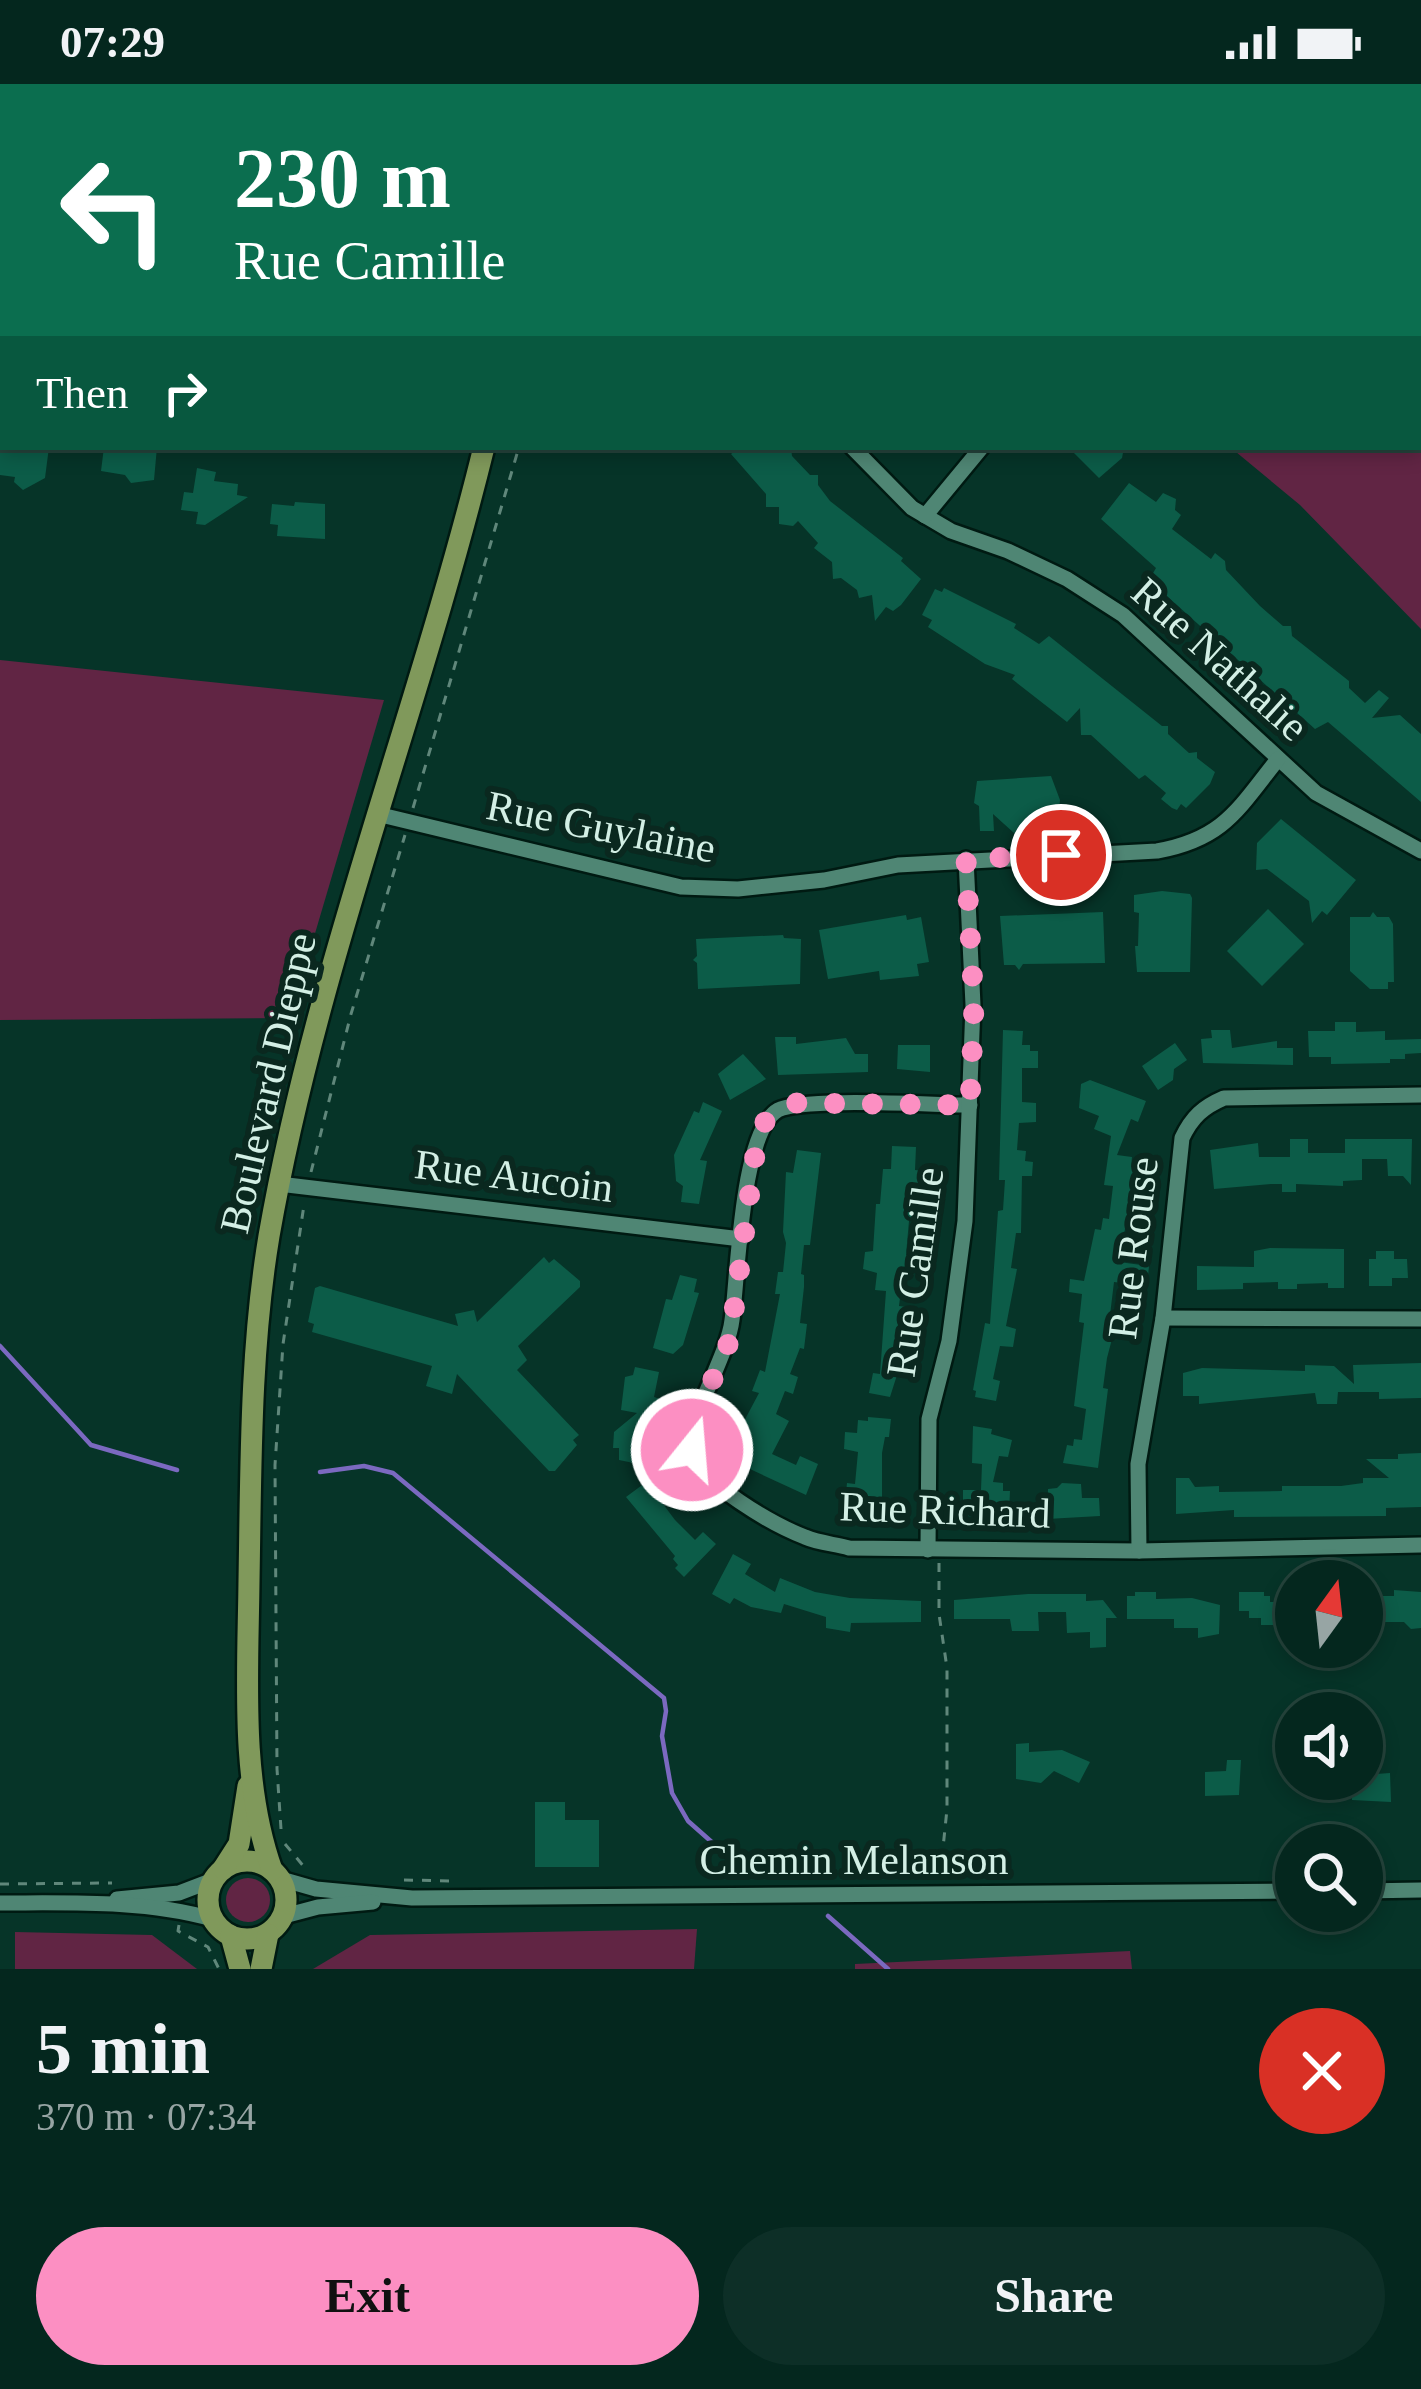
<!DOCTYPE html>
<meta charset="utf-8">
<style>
body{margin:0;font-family:"Times New Roman",serif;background:#0d2f27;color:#f1f3f6;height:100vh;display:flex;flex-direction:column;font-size:45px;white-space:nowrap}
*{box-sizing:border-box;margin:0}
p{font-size:39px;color:#97a5a4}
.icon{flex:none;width:66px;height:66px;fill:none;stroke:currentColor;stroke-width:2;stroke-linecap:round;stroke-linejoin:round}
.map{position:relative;height:1885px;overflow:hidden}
.details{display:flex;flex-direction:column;background:#04271e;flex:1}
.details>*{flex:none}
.banner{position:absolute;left:0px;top:0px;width:1422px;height:366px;box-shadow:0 6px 18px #0003,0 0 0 3px #25443c;background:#0b6e4f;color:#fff;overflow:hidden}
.needle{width:78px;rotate:15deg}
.fabs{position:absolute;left:1275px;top:1476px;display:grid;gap:24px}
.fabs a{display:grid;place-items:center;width:108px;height:108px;border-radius:50%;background:#04271e;box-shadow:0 6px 18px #0003,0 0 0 3px #25443c;font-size:60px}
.pin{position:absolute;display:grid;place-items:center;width:102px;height:102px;color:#fff;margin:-51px;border:6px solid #fff;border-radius:50%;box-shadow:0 3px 12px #0007}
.me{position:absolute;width:132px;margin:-66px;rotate:17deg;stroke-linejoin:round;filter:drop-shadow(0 0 9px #0008)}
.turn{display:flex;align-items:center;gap:42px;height:252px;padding:0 36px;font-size:54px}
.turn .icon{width:156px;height:156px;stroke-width:2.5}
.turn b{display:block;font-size:84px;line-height:102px}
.then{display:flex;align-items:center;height:114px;padding:0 36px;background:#0003;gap:24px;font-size:45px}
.round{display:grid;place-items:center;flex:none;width:126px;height:126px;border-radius:63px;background:#0d2f27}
.head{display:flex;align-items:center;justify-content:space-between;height:204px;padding:0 36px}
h1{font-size:72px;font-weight:700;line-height:90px}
.button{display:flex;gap:24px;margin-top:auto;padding:24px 36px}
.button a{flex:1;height:138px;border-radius:72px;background:#fc8fc2;color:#111;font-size:48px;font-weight:700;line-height:138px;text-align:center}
.button a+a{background:#0d2f27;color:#f1f3f6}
.status{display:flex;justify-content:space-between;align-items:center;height:84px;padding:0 60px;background:#04271e;direction:ltr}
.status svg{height:33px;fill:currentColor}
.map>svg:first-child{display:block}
</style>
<div class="status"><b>07:29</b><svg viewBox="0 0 49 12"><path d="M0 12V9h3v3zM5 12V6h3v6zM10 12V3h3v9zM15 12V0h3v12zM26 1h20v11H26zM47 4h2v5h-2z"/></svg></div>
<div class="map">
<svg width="1421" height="1885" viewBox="0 0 1421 1885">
<rect width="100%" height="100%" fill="#063428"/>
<g fill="#612544">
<polygon points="631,0 1421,0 1421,545 1300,421 1230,363 1419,363 1419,3 630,3"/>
<polygon points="0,576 384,616 290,934 0,936"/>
<circle cx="248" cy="1816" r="22"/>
<polygon points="697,1845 694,1885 313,1885 370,1851"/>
<polygon points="15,1848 152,1851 197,1885 15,1885"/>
<polygon points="1130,1867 1132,1885 855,1885 855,1880"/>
</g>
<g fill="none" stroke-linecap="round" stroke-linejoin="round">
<g stroke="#7b69c0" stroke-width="4.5">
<polyline points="0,1262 91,1361 177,1386"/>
<polyline points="320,1388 364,1382 393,1389 664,1614 666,1627 662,1652 672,1709 688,1737 714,1760 750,1773 783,1772 795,1778 803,1790"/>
<polyline points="828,1832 888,1885"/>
</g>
</g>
<g fill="#0c5c48">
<polygon points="0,363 49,363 45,394 23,406 14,398 15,393 0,391"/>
<polygon points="104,363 157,363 154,396 131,399 125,391 101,387"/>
<polygon points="791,363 792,372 810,391 818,391 818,401 830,417 903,474 901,477 921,495 901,521 893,527 886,523 875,537 872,511 859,514 857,506 841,494 833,495 832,478 814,464 818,459 798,437 793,442 779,440 779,423 766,423 766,410 731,370 738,364"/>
<polygon points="1068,363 1124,363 1122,374 1099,394"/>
<polygon points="197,384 216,388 214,397 238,400 237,411 248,413 205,441 196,440 198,428 181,426 184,408 193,409"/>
<polygon points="1129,399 1156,418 1163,409 1176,415 1175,426 1181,431 1172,445 1211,475 1215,469 1225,477 1226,486 1260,522 1283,542 1291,542 1292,552 1349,597 1349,604 1365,619 1379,606 1389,614 1372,634 1400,631 1421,650 1421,718 1328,638 1315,645 1149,496 1156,484 1101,435"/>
<polygon points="295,418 325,420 325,455 277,452 278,441 270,440 272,420 294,422"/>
<polygon points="944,504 1016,540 1014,544 1039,560 1049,552 1162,642 1168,642 1168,650 1189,669 1197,668 1197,674 1215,688 1210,700 1186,724 1181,720 1177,726 1172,724 1161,715 1166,709 1145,691 1139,695 1091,651 1081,651 1080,624 1067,638 1012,595 1015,591 985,580 928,543 932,536 922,531 935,505 942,508"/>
<polygon points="1051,692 1060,716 1057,743 1048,743 1049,747 1014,749 993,730 994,747 980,747 979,722 974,719 977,697"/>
<polygon points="1281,735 1356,796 1327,831 1322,827 1312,839 1309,817 1267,785 1256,786 1257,759"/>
<polygon points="1162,807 1190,810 1192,814 1190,888 1137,888 1135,862 1138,862 1139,829 1134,828 1134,811"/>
<polygon points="1268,825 1304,860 1262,902 1227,867"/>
<polygon points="1103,828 1105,879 1023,880 1019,886 1015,881 1004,881 1000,832"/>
<polygon points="1373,828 1377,833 1389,833 1393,840 1394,898 1388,898 1388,905 1370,905 1350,887 1350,833 1370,833"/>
<polygon points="906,831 907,836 921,833 929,878 917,880 919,892 880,896 879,887 828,895 819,846"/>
<polygon points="783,851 784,854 801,855 800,900 698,905 697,879 693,876 697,872 696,855"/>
<polygon points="1335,938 1356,938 1356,948 1385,947 1385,956 1421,955 1421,969 1405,970 1405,975 1390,975 1390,979 1331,980 1331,973 1309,973 1308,947 1335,947"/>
<polygon points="1003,946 1023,947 1022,961 1030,961 1030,967 1038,967 1038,984 1022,984 1022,1018 1036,1019 1036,1038 1019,1039 1017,1066 1026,1067 1025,1077 1033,1078 1032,1092 1022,1092 1021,1149 1016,1149 1011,1184 1017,1185 1006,1242 1016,1245 1013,1263 1000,1262 993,1295 1000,1297 996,1317 975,1313 976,1307 973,1306 985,1239 990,1240 998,1127 1003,1126 1005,1096 999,1096"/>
<polygon points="1211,946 1230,946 1232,964 1277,957 1277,964 1293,964 1293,981 1203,979 1201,955 1212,954"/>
<polygon points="775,953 796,953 796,960 846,954 855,970 868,970 868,988 778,991"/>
<polygon points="1175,959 1187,976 1174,985 1173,996 1158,1006 1142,982"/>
<polygon points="898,961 930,961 930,988 897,985"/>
<polygon points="743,970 766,995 730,1016 718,990"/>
<polygon points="1090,996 1146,1017 1138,1038 1131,1035 1117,1071 1132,1073 1131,1083 1136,1084 1119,1178 1149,1182 1148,1192 1123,1191 1122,1199 1114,1198 1110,1231 1118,1232 1107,1274 1103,1304 1108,1305 1098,1384 1063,1379 1067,1361 1073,1362 1074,1355 1082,1356 1086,1325 1074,1322 1084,1239 1079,1238 1082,1210 1069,1208 1070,1195 1084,1197 1095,1145 1101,1146 1103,1134 1109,1135 1113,1102 1104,1101 1111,1052 1094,1045 1099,1032 1079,1024 1081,1000"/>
<polygon points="703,1018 722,1027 700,1076 707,1077 699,1120 681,1118 683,1102 676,1097 674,1071 694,1027 699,1029"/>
<polygon points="1290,1055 1308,1055 1308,1069 1345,1069 1345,1055 1412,1055 1411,1101 1403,1092 1388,1092 1387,1075 1362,1075 1362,1096 1343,1097 1343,1102 1296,1100 1296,1108 1282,1108 1282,1100 1271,1100 1214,1105 1210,1066 1258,1059 1259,1073 1290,1073"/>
<polygon points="892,1062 916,1063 915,1086 924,1087 920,1138 909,1137 906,1171 916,1173 914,1191 903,1189 899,1222 906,1223 904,1269 890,1313 869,1309 873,1289 880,1290 886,1207 875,1206 877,1189 863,1185 865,1168 873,1167 876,1120 880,1120 883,1085 891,1085"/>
<polygon points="797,1066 821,1069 810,1161 804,1161 801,1190 804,1191 804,1203 800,1239 807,1240 804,1265 800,1264 790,1290 798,1293 793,1310 785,1307 776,1330 789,1337 772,1370 796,1381 800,1372 818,1380 806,1411 739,1380 746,1368 733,1358 759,1309 752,1307 760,1286 765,1288 780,1210 775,1210 778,1188 783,1188 786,1159 783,1148 786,1088 793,1089"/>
<polygon points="1270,1164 1344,1165 1344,1204 1328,1204 1328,1199 1297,1200 1297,1205 1278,1205 1278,1198 1243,1199 1243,1205 1197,1206 1197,1182 1254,1183 1254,1167"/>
<polygon points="1376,1167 1394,1167 1394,1175 1407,1175 1408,1194 1392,1194 1392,1202 1369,1202 1369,1175 1376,1175"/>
<polygon points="544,1173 549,1179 554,1175 580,1197 580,1203 518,1262 527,1276 517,1286 579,1351 573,1356 577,1361 555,1387 549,1387 457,1290 452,1310 426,1302 432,1282 312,1248 314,1240 308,1238 315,1204 320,1202 458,1242 455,1230 474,1226 477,1238"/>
<polygon points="680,1191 697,1195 694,1208 699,1209 683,1261 673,1270 653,1264 666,1215 672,1216"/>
<polygon points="1421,1279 1421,1314 1379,1315 1379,1308 1338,1308 1337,1320 1317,1320 1315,1309 1199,1320 1199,1312 1183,1312 1183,1289 1202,1284 1305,1287 1305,1281 1334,1282 1354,1300 1353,1281"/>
<polygon points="635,1283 659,1288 654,1313 660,1315 657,1333 650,1331 648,1382 619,1376 619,1364 613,1364 614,1348 637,1329 621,1326 625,1293 633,1291"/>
<polygon points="868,1333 891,1335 889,1353 885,1353 882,1369 882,1430 861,1428 854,1420 845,1419 847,1399 855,1400 858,1368 844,1365 845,1348 857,1349 858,1336 868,1337"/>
<polygon points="973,1342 992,1345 991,1350 1012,1356 1008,1373 999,1372 993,1398 1003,1399 1003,1407 1010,1407 1009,1429 993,1429 984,1435 963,1431 963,1406 981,1406 982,1380 972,1379"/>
<polygon points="1421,1369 1421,1423 1386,1424 1386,1432 1234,1433 1234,1426 1176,1430 1176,1394 1189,1394 1195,1403 1219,1402 1219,1408 1282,1407 1282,1402 1341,1402 1363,1399 1363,1394 1389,1394 1366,1375 1398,1375 1398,1370"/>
<polygon points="653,1393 663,1408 657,1412 675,1436 695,1456 703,1448 716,1460 684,1493 675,1484 678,1481 673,1475 675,1472 626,1413"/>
<polygon points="1062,1399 1081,1400 1082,1414 1099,1414 1100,1432 1047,1435 1048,1405 1057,1404"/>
<polygon points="733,1470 751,1480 745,1490 775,1508 780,1494 815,1508 850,1514 921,1517 921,1538 851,1539 850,1548 826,1544 826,1533 784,1520 781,1529 751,1523 734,1514 730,1520 712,1510"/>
<polygon points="1394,1506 1421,1508 1421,1544 1411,1545 1404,1538 1384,1538 1384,1545 1365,1545 1362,1512 1394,1512"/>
<polygon points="1135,1508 1156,1508 1156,1515 1192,1514 1220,1521 1219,1550 1198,1554 1198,1544 1174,1544 1174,1535 1127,1535 1127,1512 1135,1512"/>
<polygon points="1239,1508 1264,1508 1264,1512 1270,1512 1270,1518 1296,1518 1296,1541 1261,1541 1261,1534 1249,1534 1249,1527 1239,1527"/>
<polygon points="1028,1510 1086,1510 1086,1517 1103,1516 1117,1534 1106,1534 1106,1563 1090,1564 1090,1548 1067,1549 1066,1528 1038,1528 1039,1547 1012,1547 1010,1535 954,1535 954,1516"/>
<polygon points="1029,1659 1029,1668 1062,1666 1090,1678 1079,1699 1054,1687 1041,1699 1016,1695 1016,1660"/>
<polygon points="1227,1676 1241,1676 1239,1711 1205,1712 1205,1688 1226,1687"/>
<polygon points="1376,1682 1376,1690 1390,1689 1391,1718 1352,1716 1352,1695 1362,1695 1362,1683"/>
<polygon points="535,1718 565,1718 565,1736 599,1736 599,1783 535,1783"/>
</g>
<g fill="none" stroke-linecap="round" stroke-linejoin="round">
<defs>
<g id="minor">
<polyline points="0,268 3,268"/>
<polyline points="852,363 912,424 951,447 1008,467 1067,495 1123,531 1316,709 1421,767"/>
<polyline points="925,432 982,363"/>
<path d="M377,730l304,73 57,2 86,-9 74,-15 259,-14c67,-12 81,-42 121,-92"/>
<path d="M970,1021c-36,0 -168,-8 -192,5 -37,21 -40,167 -46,210 -4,36 -47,104 -41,130 8,33 83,75 114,87 14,6 30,7 44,11l290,3 282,-6"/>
<polyline points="279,1100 741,1155"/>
<polyline points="1163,1234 1421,1235"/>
<polyline points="928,1466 929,1335 949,1257 965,1137 973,921 966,775"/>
<path d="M1139,1467l-1,-87 25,-146 19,-180c10,-21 21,-31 42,-40l197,-3"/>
<polyline points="281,1795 316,1805 412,1814 1296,1807"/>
<polyline points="1362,1807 1421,1806"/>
<polyline points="117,1815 179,1809 213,1796"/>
<path d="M0,1819c70,0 145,-3 212,16"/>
<polyline points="284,1832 318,1823 373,1818"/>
</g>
<g id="major">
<polyline points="591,3 591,0"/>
<circle cx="247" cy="1816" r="39"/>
<polyline points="223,1785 239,1760 248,1702"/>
<path d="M272,1786c-32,-89 -24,-196 -23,-289 2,-115 1,-231 20,-345 47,-269 150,-525 215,-789"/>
<polyline points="231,1852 240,1885"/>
<polyline points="261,1885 268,1850"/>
</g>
</defs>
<use href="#minor" stroke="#001a12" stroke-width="20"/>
<use href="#major" stroke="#001a12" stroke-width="26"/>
<g stroke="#60877b" stroke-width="3" stroke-dasharray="9 9" stroke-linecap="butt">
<polyline points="625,3 626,0"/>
<polyline points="413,724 519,363"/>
<polyline points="311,1088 351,930 405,751"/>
<polyline points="939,1479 939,1530 947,1584 947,1725 940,1793"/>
<polyline points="281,1745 277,1685 275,1381 283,1260 304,1121"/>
<polyline points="285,1760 305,1784"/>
<polyline points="404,1796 454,1797"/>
<polyline points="0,1800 112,1799"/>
<polyline points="179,1841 178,1847 208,1863 219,1885"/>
</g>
<use href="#minor" stroke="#4f8674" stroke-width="15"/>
<use href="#major" stroke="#80995b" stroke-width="21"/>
</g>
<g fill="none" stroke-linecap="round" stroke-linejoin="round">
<polyline stroke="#fc8fc2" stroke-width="21" stroke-dasharray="0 37.8" points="692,1366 690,1348 730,1256 758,1049 767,1035 795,1019 970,1021 974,921 966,775 1061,771"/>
</g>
<g text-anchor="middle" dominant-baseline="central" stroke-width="12" stroke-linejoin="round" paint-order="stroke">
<g font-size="42" fill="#d3efe5" stroke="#0a281f">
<text transform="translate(1220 575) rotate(42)">Rue Nathalie</text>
<text transform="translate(601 743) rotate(11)">Rue Guylaine</text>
<text transform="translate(268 999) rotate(-77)">Boulevard Dieppe</text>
<text transform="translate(514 1092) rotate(7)">Rue Aucoin</text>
<text transform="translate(1133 1164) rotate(-83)">Rue Rouse</text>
<text transform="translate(915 1188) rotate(-82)">Rue Camille</text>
<text transform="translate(945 1426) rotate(2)">Rue Richard</text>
<text x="854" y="1776">Chemin Melanson</text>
</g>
</g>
</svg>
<div class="fabs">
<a><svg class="needle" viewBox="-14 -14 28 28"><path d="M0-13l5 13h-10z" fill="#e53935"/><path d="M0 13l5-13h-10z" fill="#97a5a4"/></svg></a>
<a><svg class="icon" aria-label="sound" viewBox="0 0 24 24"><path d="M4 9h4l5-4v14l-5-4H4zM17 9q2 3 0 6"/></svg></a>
<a><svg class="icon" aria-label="search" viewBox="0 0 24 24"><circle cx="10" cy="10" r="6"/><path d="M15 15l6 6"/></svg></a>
</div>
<div class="pin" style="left:1061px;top:771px;background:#d93025"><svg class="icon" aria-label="arrive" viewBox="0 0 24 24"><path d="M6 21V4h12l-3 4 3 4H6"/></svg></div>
<svg class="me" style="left:692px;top:1366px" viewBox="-20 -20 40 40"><circle r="17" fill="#fc8fc2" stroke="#fff" stroke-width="3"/><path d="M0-11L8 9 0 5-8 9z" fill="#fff"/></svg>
<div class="banner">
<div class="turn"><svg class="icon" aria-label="left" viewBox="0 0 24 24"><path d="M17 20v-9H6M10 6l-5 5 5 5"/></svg><div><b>230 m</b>Rue Camille</div></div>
<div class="then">Then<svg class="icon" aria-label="right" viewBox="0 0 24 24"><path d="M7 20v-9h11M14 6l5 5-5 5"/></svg></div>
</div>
</div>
<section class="details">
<div class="head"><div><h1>5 min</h1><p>370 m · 07:34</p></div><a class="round" style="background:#d93025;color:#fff"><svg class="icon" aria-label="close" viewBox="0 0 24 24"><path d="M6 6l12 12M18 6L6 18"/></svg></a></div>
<div class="button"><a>Exit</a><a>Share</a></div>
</section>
